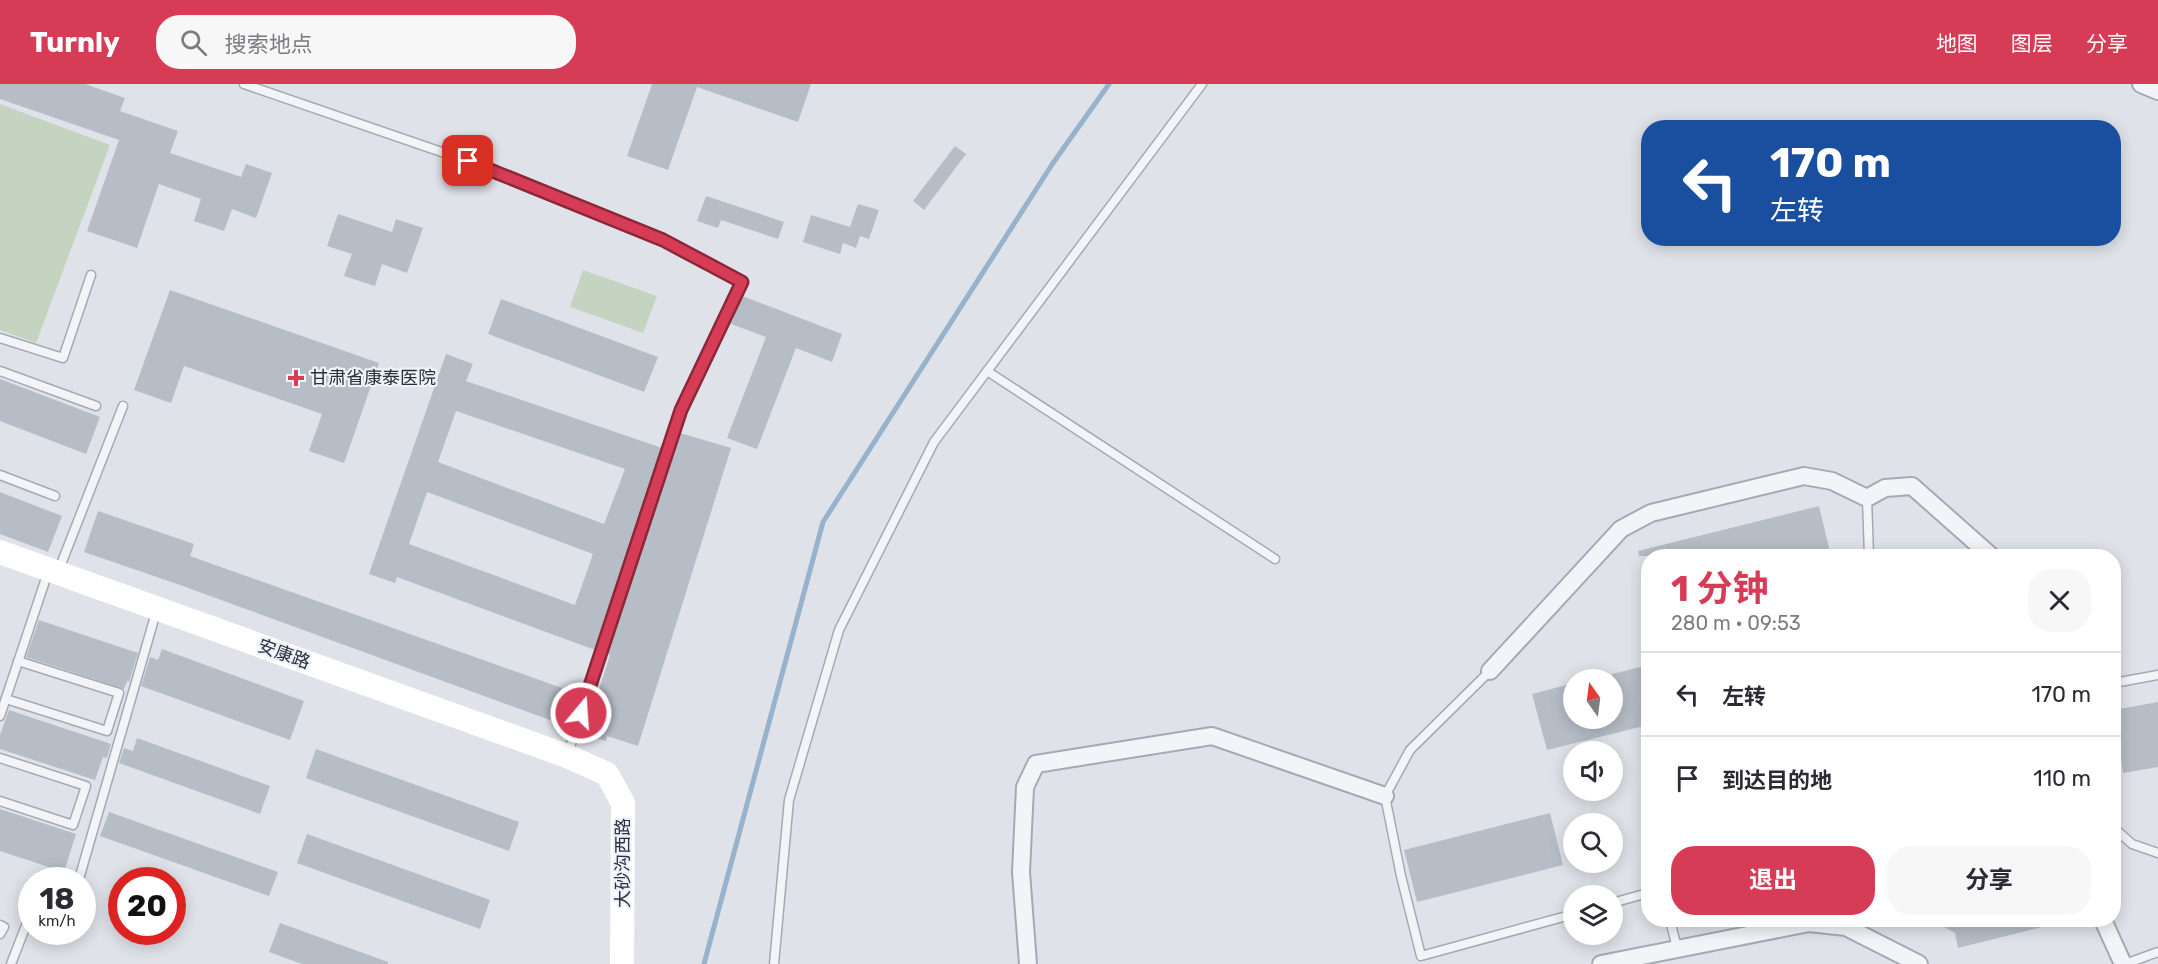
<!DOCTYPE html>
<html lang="zh">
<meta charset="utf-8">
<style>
body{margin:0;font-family:Rubik,"Noto Sans SC",sans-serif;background:#f7f7f7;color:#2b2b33;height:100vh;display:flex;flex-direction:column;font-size:22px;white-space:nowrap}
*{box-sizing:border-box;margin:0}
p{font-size:20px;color:#7c7c81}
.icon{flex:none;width:33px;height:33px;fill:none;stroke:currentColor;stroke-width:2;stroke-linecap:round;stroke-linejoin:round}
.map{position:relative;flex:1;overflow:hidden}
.sheet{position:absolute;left:1641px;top:465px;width:480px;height:378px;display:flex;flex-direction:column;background:#fff;border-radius:24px;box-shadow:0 3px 15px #0003}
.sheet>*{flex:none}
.hud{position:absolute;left:1641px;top:36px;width:480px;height:126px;border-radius:24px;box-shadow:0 3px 15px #0003;background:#1a4fa0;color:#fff;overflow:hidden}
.needle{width:39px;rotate:346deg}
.fabs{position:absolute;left:1563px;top:585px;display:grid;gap:12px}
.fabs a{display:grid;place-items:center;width:60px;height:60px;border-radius:50%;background:#fff;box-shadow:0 3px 15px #0003;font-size:30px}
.speed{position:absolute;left:18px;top:783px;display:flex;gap:12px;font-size:30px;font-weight:700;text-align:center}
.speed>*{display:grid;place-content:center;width:78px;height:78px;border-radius:50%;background:#fff;box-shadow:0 3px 15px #0003;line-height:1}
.speed small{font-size:15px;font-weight:400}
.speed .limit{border:9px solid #d22;background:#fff;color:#111}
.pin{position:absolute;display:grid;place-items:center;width:51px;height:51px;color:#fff;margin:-26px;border-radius:12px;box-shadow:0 3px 9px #0006}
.me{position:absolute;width:66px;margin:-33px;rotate:18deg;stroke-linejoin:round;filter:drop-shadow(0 0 4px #0008)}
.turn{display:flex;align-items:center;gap:21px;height:126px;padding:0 30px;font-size:27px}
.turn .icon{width:78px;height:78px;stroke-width:2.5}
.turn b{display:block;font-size:42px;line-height:51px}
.round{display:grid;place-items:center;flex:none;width:63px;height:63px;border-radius:24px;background:#f7f7f7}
.overview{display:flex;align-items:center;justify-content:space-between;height:102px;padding:0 30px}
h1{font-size:36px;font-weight:700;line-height:45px;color:#d73c57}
.action{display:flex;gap:12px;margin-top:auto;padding:12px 30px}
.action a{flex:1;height:69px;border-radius:24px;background:#d73c57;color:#fff;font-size:24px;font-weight:700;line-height:69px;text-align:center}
.action a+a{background:#f7f7f7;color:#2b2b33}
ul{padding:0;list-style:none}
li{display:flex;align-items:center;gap:18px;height:84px;padding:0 30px;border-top:2px solid #e1e1e2}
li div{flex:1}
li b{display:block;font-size:22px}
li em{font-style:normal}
header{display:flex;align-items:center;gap:36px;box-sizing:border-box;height:84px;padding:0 30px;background:#d73c57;color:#fff}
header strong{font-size:28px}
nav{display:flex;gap:33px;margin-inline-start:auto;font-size:21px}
.search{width:420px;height:54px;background:#f7f7f7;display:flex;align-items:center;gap:15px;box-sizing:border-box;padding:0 21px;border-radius:24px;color:#7c7c81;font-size:22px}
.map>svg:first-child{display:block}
</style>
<header>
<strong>Turnly</strong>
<div class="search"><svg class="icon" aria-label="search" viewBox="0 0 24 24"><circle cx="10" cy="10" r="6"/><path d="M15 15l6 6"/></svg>搜索地点</div>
<nav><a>地图</a><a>图层</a><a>分享</a></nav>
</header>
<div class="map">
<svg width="2158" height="880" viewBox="0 0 2158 880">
<rect width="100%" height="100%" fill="#dfe3e9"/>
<g fill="#c5d4c0">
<polygon points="0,20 110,61 36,259 0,246"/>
<polygon points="583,186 657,212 643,249 570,223"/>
</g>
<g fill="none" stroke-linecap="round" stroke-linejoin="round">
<polyline stroke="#98b2cc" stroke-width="5" points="704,880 823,438 1053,79 1109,0"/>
</g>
<g fill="#b6bdc7" fill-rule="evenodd">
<polygon points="0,0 85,0 125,14 120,27 178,47 170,69 241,93 246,80 272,89 256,134 232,125 224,147 194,137 201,115 159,100 137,164 87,147 119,56 0,15"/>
<polygon points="652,0 811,0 798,38 697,3 668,86 627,72"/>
<polygon points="955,62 966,70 924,126 913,117"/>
<polygon points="706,112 784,138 778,155 721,136 718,144 697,137"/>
<polygon points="858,120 879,126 869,155 860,152 856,164 843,159 840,170 803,158 811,131 850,143"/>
<polygon points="338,130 392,148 396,135 423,144 407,189 382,180 375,202 344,192 352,170 327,162"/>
<polygon points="170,206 379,279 344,379 309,367 322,330 184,282 171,319 134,306"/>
<polygon points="742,212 842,250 832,278 796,264 757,365 727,354 766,253 731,240"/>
<polygon points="501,215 658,273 644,308 488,250"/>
<path d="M446,270l27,10 -7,17 196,67 -67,202 -198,-73 -2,6 -26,-9zM456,327l169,58 -21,55 -166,-62zM427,408l166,62 -18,51 -166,-61z"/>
<polygon points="0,295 100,333 86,370 0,337"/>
<polygon points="680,349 731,364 638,662 607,652 606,657 585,650 610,571 607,570"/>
<polygon points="0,408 62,432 48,468 0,450"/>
<polygon points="1819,422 1831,472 1639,472 1638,467"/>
<polygon points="98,427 194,460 190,472 562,604 550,636 180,501 84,468"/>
<polygon points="39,536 138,569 129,598 127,597 124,605 26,573"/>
<polygon points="162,565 304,617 290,656 141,602 150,573 158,576"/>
<polygon points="1648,581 1648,641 1547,666 1532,610 1574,599 1574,634 1612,634 1612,590"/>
<polygon points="2158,618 2158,683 2123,689 2114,626"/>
<polygon points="9,626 111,660 107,674 103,673 95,696 0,665 0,651"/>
<polygon points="137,654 270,702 260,730 119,679 124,664 133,667"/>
<polygon points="316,665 519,738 509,767 306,694"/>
<polygon points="0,725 76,750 64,788 0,767"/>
<polygon points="109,728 278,788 269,812 100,752"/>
<polygon points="1550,729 1563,781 1417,818 1404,766"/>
<polygon points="307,750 490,816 480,845 297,779"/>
<polygon points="1931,836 2049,836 2050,841 1958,864 1955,849"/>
<polygon points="280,839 388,878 388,880 302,880 269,868"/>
</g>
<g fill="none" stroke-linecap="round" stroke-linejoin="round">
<defs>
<g id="lane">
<polyline points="244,0 491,85 663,156 742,198 681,326 568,669"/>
<polyline points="0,254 63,274 91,191"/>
<polyline points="0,287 96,322"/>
<polyline points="987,287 1275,475"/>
<polyline points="0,391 55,412"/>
<polyline points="1867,414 1869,472"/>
<polyline points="58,488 123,322"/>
<polyline points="1490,587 1410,666 1385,712 1401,792 1421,872 1574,830"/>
<polyline points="2114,599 2158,591"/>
<polyline points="6,615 107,647 119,609 18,577"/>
<polyline points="0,632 48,488"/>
<polyline points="0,674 86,702 73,741 0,717"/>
<polyline points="2114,744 2132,760 2158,769"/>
<polyline points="76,796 79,795 157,525"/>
<polyline points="1612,819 1648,809"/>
<polyline points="1670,836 1677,864"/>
<polyline points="0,841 4,843 0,850"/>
<polyline points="11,880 32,826"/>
<polyline points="774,880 789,716 839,546 934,358 1202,0"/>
<polyline points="2125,880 2158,868"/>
</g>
<g id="street">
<polyline points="2141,0 2158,7"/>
<polyline points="1490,587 1621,445 1651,429 1804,392 1832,397 1867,414 1885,404 1912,402 1991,472"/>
<polyline points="2103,836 2123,880"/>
<polyline points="1028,880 1021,788 1025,703 1036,680 1212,652 1385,712"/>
<polyline points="1601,880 1809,839 1846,843 1919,880"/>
</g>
</defs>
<use href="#lane" stroke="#a4aab4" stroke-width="11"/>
<use href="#street" stroke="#a4aab4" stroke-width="20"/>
<use href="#lane" stroke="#f2f4f7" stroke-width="8"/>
<use href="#street" stroke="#f2f4f7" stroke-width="16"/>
<polyline stroke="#fff" stroke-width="24" points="0,468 567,672 607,690 623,719 622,880"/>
</g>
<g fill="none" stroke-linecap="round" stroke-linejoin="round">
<defs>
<polyline id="route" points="468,77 663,156 742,198 681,326 581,629"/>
</defs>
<use href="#route" stroke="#8c2739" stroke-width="15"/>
<use href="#route" stroke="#d73c57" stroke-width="10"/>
</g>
<path fill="#d73c57" stroke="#eff2f7" stroke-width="2" d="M293 285h6v6h6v6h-6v6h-6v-6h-6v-6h6z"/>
<g text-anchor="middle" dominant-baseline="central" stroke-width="4.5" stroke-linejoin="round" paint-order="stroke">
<g font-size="18" fill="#273142" stroke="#eff2f7" text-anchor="start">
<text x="310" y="294">甘肃省康泰医院</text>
</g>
<g font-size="18" fill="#273142" stroke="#eff2f7">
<text transform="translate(284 570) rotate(20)">安康路</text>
<text transform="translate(623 779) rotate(-90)">大砂沟西路</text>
</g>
</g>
</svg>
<div class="fabs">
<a><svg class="needle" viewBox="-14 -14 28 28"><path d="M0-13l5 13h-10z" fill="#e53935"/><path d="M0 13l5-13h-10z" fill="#7c7c81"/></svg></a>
<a><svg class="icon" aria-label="sound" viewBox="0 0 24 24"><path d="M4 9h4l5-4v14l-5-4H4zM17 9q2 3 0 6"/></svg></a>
<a><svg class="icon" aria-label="search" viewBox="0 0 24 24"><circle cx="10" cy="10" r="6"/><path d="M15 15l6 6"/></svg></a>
<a><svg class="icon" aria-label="layers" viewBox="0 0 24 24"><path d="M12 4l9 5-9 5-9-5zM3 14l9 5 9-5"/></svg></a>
</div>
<div class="speed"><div>18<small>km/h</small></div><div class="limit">20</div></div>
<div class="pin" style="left:468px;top:77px;background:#d93025"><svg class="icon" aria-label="arrive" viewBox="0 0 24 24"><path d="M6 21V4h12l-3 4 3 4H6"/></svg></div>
<svg class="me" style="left:581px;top:629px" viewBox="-20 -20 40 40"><circle r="17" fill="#d73c57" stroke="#fff" stroke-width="3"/><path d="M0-11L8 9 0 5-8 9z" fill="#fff"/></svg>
<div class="hud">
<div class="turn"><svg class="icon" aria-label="left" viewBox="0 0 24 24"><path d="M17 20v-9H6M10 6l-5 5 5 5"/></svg><div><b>170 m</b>左转</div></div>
</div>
<section class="sheet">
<div class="overview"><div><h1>1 分钟</h1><p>280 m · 09:53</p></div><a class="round"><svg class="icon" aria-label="close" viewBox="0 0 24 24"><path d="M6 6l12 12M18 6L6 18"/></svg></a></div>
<ul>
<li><svg class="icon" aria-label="left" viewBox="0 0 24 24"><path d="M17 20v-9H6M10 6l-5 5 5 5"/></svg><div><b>左转</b></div><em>170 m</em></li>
<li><svg class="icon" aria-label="arrive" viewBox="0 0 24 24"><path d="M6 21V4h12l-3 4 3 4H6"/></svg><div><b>到达目的地</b></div><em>110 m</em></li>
</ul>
<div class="action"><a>退出</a><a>分享</a></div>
</section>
</div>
